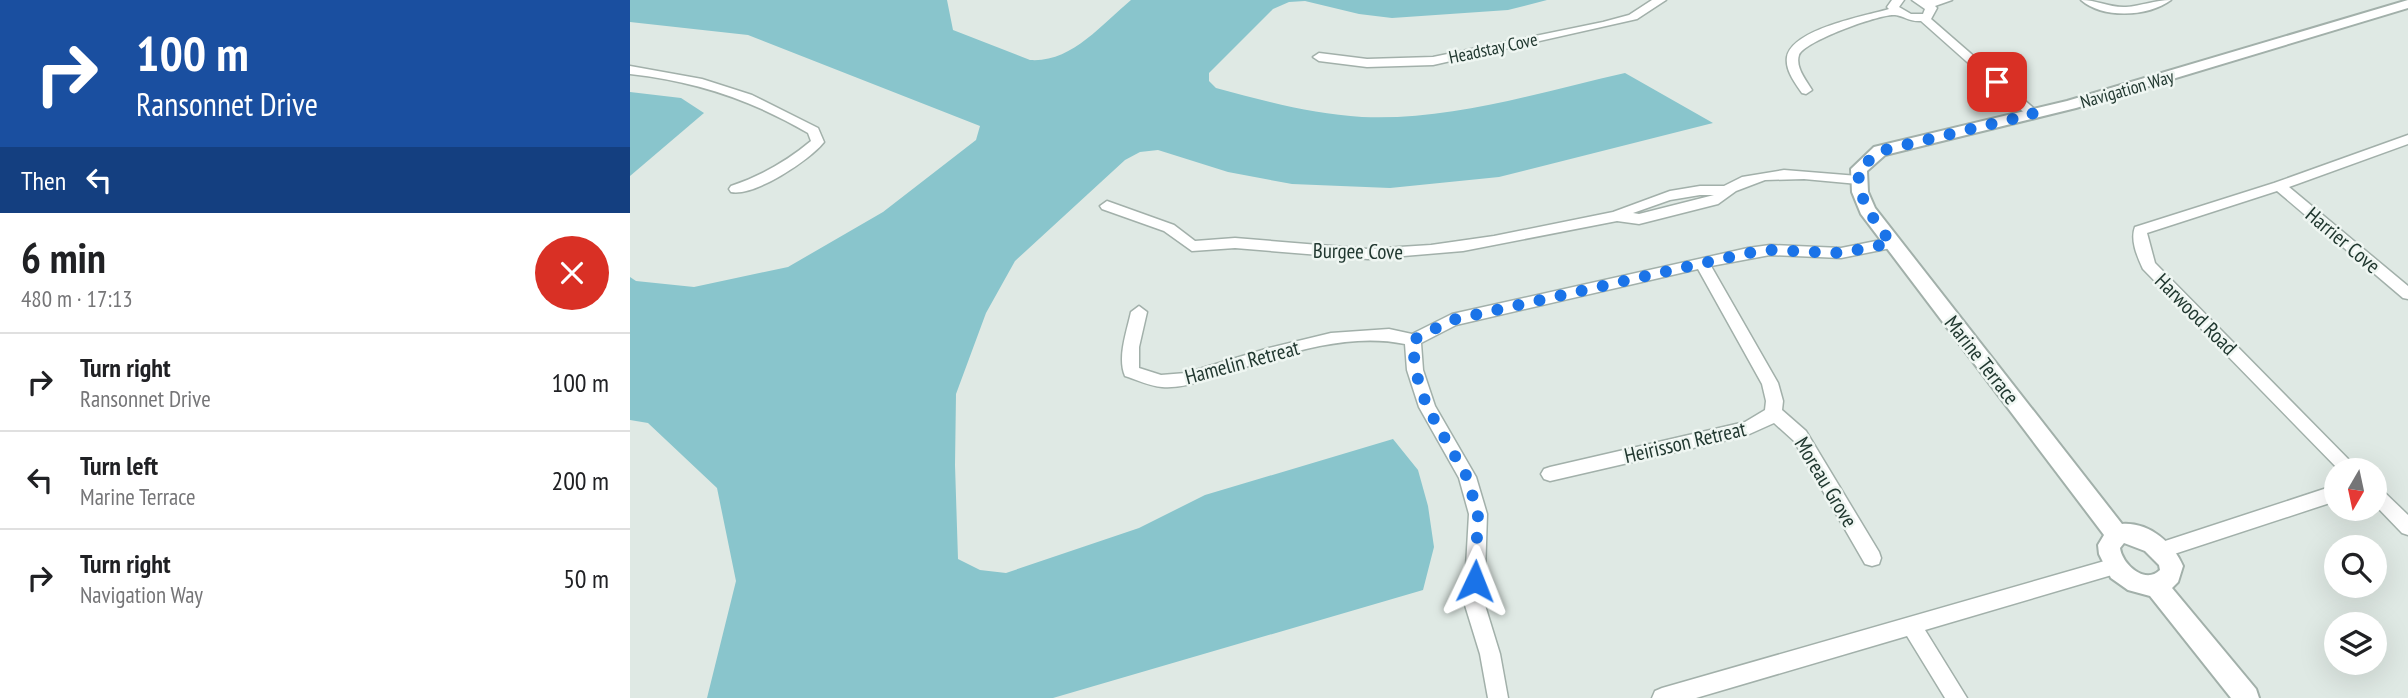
<!DOCTYPE html>
<meta charset="utf-8">
<style>
body{margin:0;font-family:"PT Sans Narrow",sans-serif;background:#f2f2f2;color:#202124;height:100vh;display:flex;flex-direction:column;font-size:26px;white-space:nowrap}
*{box-sizing:border-box;margin:0}
p{font-size:23px;color:#757577}
.icon{flex:none;width:38px;height:38px;fill:none;stroke:currentColor;stroke-width:2;stroke-linecap:round;stroke-linejoin:round}
.map{position:relative;flex:1;overflow:hidden}
.drawer{display:flex;flex-direction:column;background:#fff;width:630px}
.drawer>*{flex:none}
.banner{background:#1a4fa0;color:#fff;overflow:hidden}
.needle{width:46px;rotate:189deg}
.fabs{position:absolute;left:1694px;top:458px;display:grid;gap:14px}
.fabs a{display:grid;place-items:center;width:63px;height:63px;border-radius:50%;background:#fff;box-shadow:0 7px 28px #0002;font-size:35px}
.pin{position:absolute;display:grid;place-items:center;width:60px;height:60px;color:#fff;margin:-30px;border-radius:14px;box-shadow:0 4px 10px #0006}
.me{position:absolute;width:77px;margin:-38px;rotate:2deg;stroke-linejoin:round;filter:drop-shadow(0 0 5px #0008)}
.turn{display:flex;align-items:center;gap:24px;height:147px;padding:0 21px;font-size:32px}
.turn .icon{width:91px;height:91px;stroke-width:2.5}
.turn b{display:block;font-size:49px;line-height:60px}
.then{display:flex;align-items:center;height:66px;padding:0 21px;background:#0003;gap:14px;font-size:26px}
.round{display:grid;place-items:center;flex:none;width:74px;height:74px;border-radius:37px;background:#f2f2f2}
.headline{display:flex;align-items:center;justify-content:space-between;height:119px;padding:0 21px}
h1{font-size:42px;font-weight:700;line-height:52px}
ul{padding:0;list-style:none}
li{display:flex;align-items:center;gap:21px;height:98px;padding:0 21px;border-top:2px solid #e0e0e0}
li div{flex:1}
li b{display:block;font-size:26px}
li em{font-style:normal}
main{display:flex;flex:1;min-height:0}
.map>svg:first-child{display:block}
</style>
<main>
<section class="drawer">
<div class="banner">
<div class="turn"><svg class="icon" aria-label="right" viewBox="0 0 24 24"><path d="M7 20v-9h11M14 6l5 5-5 5"/></svg><div><b>100 m</b>Ransonnet Drive</div></div>
<div class="then">Then<svg class="icon" aria-label="left" viewBox="0 0 24 24"><path d="M17 20v-9H6M10 6l-5 5 5 5"/></svg></div>
</div>
<div class="headline"><div><h1>6 min</h1><p>480 m · 17:13</p></div><a class="round" style="background:#d93025;color:#fff"><svg class="icon" aria-label="close" viewBox="0 0 24 24"><path d="M6 6l12 12M18 6L6 18"/></svg></a></div>
<ul>
<li><svg class="icon" aria-label="right" viewBox="0 0 24 24"><path d="M7 20v-9h11M14 6l5 5-5 5"/></svg><div><b>Turn right</b><p>Ransonnet Drive</p></div><em>100 m</em></li>
<li><svg class="icon" aria-label="left" viewBox="0 0 24 24"><path d="M17 20v-9H6M10 6l-5 5 5 5"/></svg><div><b>Turn left</b><p>Marine Terrace</p></div><em>200 m</em></li>
<li><svg class="icon" aria-label="right" viewBox="0 0 24 24"><path d="M7 20v-9h11M14 6l5 5-5 5"/></svg><div><b>Turn right</b><p>Navigation Way</p></div><em>50 m</em></li>
</ul>
</section>
<div class="map">
<svg width="1778" height="698" viewBox="0 0 1778 698">
<rect width="100%" height="100%" fill="#dfe9e4"/>
<g fill="#89c5cc">
<path d="M0,0h317l6,30 77,30c41,3 71,-35 101,-60h416l-39,10 -116,8 -33,-4 -54,-13 -16,1 -16,7 -64,64v8l7,7c48,13 96,26 146,29 89,4 178,-25 263,-44l88,50 -214,54 -109,11 -98,-4 -64,-12 -70,-22 -18,2 -15,8 -110,101 -29,52 -30,81 -1,71 3,94 22,11 26,3 133,-45 66,-33 188,-56 25,31 10,36 6,41 -11,43 -370,108h-346l29,-117 -19,-93 -69,-65 -18,-3v-143l6,4 58,6 94,-20 95,-55 93,-72 4,-14 -232,-91 -118,-13z"/>
<polygon points="0,92 51,98 74,113 0,176"/>
</g>
<g fill="none" stroke-linecap="round" stroke-linejoin="round">
<defs>
<g id="minor">
<polygon points="1022,0 1036,0 1007,19 803,65 737,67 689,61 683,57 689,53 737,59 803,57 973,22 999,15"/>
<path d="M1262,0h12l-5,7 12,7h12l2,-5 -13,-9h40l-17,6 2,2 -6,11 106,92v6h-8l-108,-96c-11,1 -17,-5 -26,-6 -13,-2 -91,26 -96,40 -4,12 7,25 13,35l-6,4 -4,-1c-7,-10 -17,-23 -15,-36 5,-28 78,-41 102,-48l-2,-2z"/>
<path d="M1451,0c16,0 29,8 45,7 15,-1 29,-7 45,-7 -23,17 -68,19 -90,0z"/>
<path d="M0,66l72,13 50,16 66,33 6,14c-14,18 -70,55 -93,50l-2,-3 2,-3c30,-10 56,-25 80,-45l-3,-8c-56,-33 -113,-52 -178,-59z"/>
<path d="M1778,135v9l-119,43 119,99v13l-5,-1 -126,-107 -130,42 8,30 205,208h-20l-197,-202c-6,-13 -13,-29 -8,-42l139,-44z"/>
<path d="M1154,170l74,6 7,4 -7,4 -54,-5 -39,1 -29,11 -18,13 -79,20 -22,-3 -154,30 -95,8 -133,-11 -43,3 -28,-20 -62,-22 -2,-3 7,-5 67,24 21,16 40,-3 133,11 63,-4 63,-9 119,-24 57,-21 30,-5h24l18,-9zM1070,195h14l-75,19 -6,-1 37,-13z"/>
<path d="M1261,238l5,1 2,4 -2,4 -55,11 -71,-3 -59,11 67,117 5,18 -1,9 24,21 73,121 2,6 -2,6 -7,2 -7,-2 -71,-123 -20,-18 -29,13 -195,45 -6,-2 -3,-5 3,-5 6,-2 195,-45 20,-12 1,-9 -4,-17 -64,-115 -242,56 -35,18 2,27 12,36 41,71 11,37 -3,88 16,52 8,44h-20l-8,-44 -16,-52 5,-88 -10,-36 -40,-71 -12,-37 -2,-26c-58,-12 -120,10 -175,28 -21,6 -45,17 -68,15 -12,-1 -25,-7 -37,-11 -8,-19 2,-45 6,-64l8,-6 8,6 -8,35v21l22,7 25,-2 83,-25 62,-15 58,-4 23,5 40,-20 296,-66 22,-3 71,3z"/>
<polygon points="1706,485 1706,501 1532,558 1525,556 1523,550 1525,544 1532,542"/>
<polygon points="1745,486 1751,489 1778,515 1778,535 1772,533 1745,505"/>
<polygon points="1485,558 1492,560 1494,566 1492,572 1295,630 1337,698 1315,698 1277,636 1066,698 1022,698 1025,691 1032,688"/>
</g>
<path id="tertiary" d="M1778,0v8l-332,100 -191,47 -18,16 1,21 7,16 247,316c27,-2 51,19 61,42l-5,16 -6,6 84,101 3,9h-28l-81,-102 -22,-6 -17,-12 -12,-24 -1,-9 6,-10 -243,-321 -9,-22 -1,-23 23,-22 193,-46zM1494,543l21,8 14,14 1,5c-15,15 -38,-6 -40,-22z"/>
</defs>
<use href="#minor" stroke="#a2b0aa" stroke-width="3"/>
<use href="#tertiary" stroke="#a2b0aa" stroke-width="4"/>
<use href="#minor" fill="#fff" fill-rule="evenodd"/>
<use href="#tertiary" fill="#fff" fill-rule="evenodd"/>
</g>
<g fill="none" stroke-linecap="round" stroke-linejoin="round">
<path stroke="#1a73e8" stroke-width="12" stroke-dasharray="0 21.6" d="M845,581l3,-67 -11,-37 -40,-70 -12,-37 -2,-30 39,-20 296,-67 22,-3 71,3 50,-10c-17,-24 -35,-44 -32,-74l21,-18 153,-37 -36,-32"/>
</g>
<g text-anchor="middle" dominant-baseline="central" stroke-width="5" stroke-linejoin="round" paint-order="stroke">
<g font-size="18" fill="#213830" stroke="#eff6f2">
<text transform="translate(863 48) rotate(-12)">Headstay Cove</text>
<text transform="translate(1497 89) rotate(-16)">Navigation Way</text>
</g>
<g font-size="21" fill="#213830" stroke="#eff6f2">
<text transform="translate(1713 240) rotate(40)">Harrier Cove</text>
<text transform="translate(728 251) rotate(1)">Burgee Cove</text>
<text transform="translate(1566 314) rotate(45)">Harwood Road</text>
<text transform="translate(1352 360) rotate(52)">Marine Terrace</text>
<text transform="translate(612 362) rotate(-15)">Hamelin Retreat</text>
<text transform="translate(1055 442) rotate(-13)">Heirisson Retreat</text>
<text transform="translate(1196 482) rotate(59)">Moreau Grove</text>
</g>
</g>
</svg>
<div class="fabs">
<a><svg class="needle" viewBox="-14 -14 28 28"><path d="M0-13l5 13h-10z" fill="#e53935"/><path d="M0 13l5-13h-10z" fill="#757577"/></svg></a>
<a><svg class="icon" aria-label="search" viewBox="0 0 24 24"><circle cx="10" cy="10" r="6"/><path d="M15 15l6 6"/></svg></a>
<a><svg class="icon" aria-label="layers" viewBox="0 0 24 24"><path d="M12 4l9 5-9 5-9-5zM3 14l9 5 9-5"/></svg></a>
</div>
<div class="pin" style="left:1367px;top:82px;background:#d93025"><svg class="icon" aria-label="arrive" viewBox="0 0 24 24"><path d="M6 21V4h12l-3 4 3 4H6"/></svg></div>
<svg class="me" style="left:845px;top:581px" viewBox="-20 -20 40 40"><path d="M0-17L14 15 0 8-14 15z" fill="#1a73e8" stroke="#fff" stroke-width="4"/></svg>
</div>
</main>
